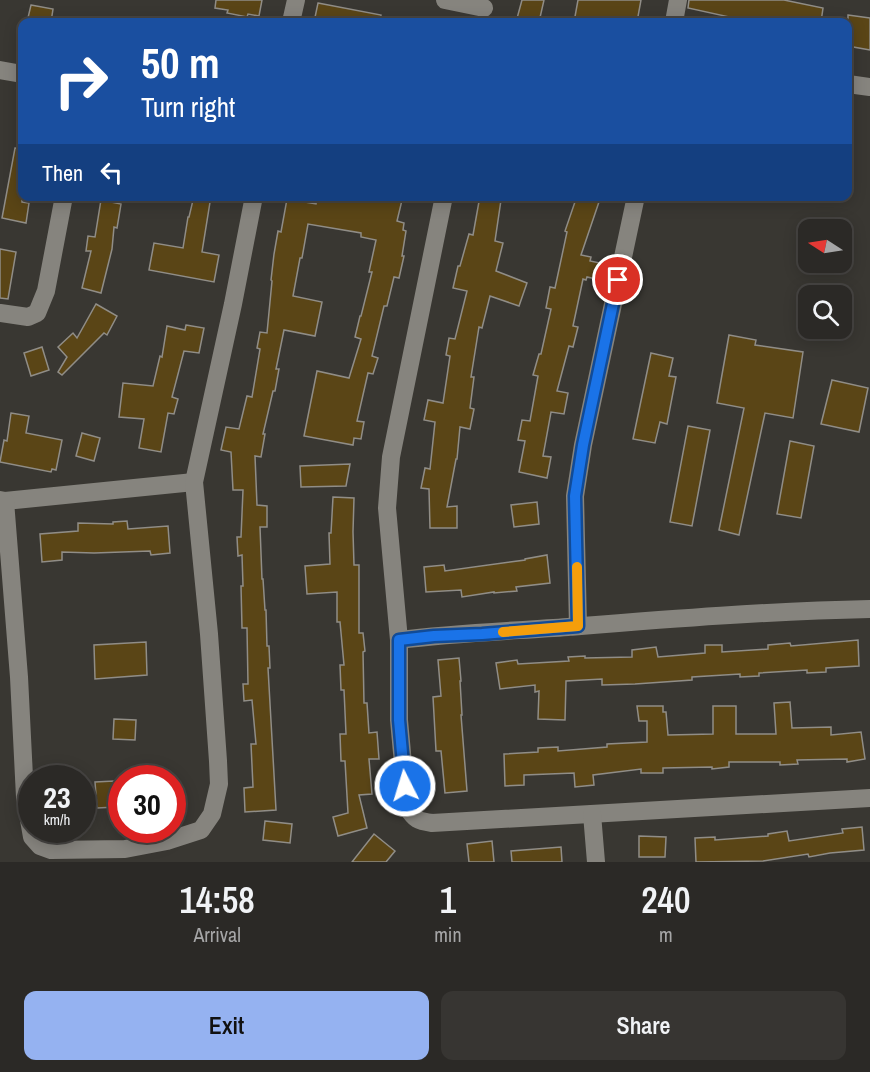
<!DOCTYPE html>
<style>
body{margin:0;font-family:"Archivo Narrow",sans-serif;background:#373532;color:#f1f3f6;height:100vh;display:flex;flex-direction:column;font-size:22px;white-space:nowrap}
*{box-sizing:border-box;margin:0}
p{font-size:20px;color:#a6a6a7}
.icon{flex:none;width:33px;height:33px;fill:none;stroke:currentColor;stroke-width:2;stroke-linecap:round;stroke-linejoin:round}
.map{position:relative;height:862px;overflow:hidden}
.drawer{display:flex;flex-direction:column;background:#2b2926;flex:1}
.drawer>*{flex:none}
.top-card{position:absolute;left:18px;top:18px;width:834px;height:183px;border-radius:12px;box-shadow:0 3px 15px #0003,0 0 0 2px #474543;background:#1a4fa0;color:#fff;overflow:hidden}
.needle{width:39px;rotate:282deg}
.controls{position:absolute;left:798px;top:219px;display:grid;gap:12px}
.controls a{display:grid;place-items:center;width:54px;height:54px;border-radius:12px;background:#2b2926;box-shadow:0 3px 15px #0003,0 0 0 2px #474543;font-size:30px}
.speed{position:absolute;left:18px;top:765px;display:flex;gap:12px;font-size:30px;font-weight:700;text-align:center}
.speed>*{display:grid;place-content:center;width:78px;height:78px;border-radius:50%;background:#2b2926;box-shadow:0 3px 15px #0003,0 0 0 2px #474543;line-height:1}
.speed small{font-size:15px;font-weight:400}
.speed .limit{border:9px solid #d22;background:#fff;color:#111}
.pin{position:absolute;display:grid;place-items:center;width:51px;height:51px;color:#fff;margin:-26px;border:3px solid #fff;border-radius:50%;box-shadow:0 2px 6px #0007}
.me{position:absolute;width:66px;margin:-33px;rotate:355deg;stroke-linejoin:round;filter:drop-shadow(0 0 4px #0008)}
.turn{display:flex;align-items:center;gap:21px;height:126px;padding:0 24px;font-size:27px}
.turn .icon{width:78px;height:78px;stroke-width:2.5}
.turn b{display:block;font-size:42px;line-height:51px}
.then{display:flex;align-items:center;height:57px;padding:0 24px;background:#0003;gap:12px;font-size:22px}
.eta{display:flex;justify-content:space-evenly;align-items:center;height:102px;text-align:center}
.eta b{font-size:36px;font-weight:600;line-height:42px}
.action{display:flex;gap:12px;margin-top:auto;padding:12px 24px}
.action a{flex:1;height:69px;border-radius:12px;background:#95b2f1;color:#111;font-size:24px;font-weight:600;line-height:69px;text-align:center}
.action a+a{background:#373532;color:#f1f3f6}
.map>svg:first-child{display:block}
</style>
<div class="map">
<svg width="870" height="862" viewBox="0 0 870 862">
<rect width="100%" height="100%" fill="#393732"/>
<g fill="#5a4516" stroke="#908d87" stroke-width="1.5">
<polygon points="216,0 262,0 259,16 248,14 247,17 227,13 228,10 215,8"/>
<polygon points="522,0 544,0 539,22 516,22"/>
<polygon points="578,0 641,0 637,22 574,22"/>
<polygon points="689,0 784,0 823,8 821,22 733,22 734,18 688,8"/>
<polygon points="318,3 381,15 380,22 314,22"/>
<polygon points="31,5 53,9 51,22 27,22"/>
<polygon points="848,15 870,18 870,50 848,46"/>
<polygon points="15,148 22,149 22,202 29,203 26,223 2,218"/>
<polygon points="194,196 211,196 202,252 219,255 214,282 149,270 154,243 183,248 188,217 189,217"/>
<polygon points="328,196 403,196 397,221 404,223 403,230 406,231 402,256 404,256 399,278 394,277 387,306 384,306 372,356 378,358 373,374 368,373 357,421 364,422 361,439 354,438 353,445 304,436 317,371 349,378 361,339 355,337 360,316 361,316 372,272 369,272 376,240 361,237 361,233 308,224 302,258 300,258 293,296 322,302 315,336 284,330 276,369 279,369 275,391 273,391 263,434 265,434 261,457 255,456 257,505 267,506 267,527 260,527 262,579 263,579 265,610 266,610 267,646 269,646 270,668 268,668 276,810 245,812 244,788 253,787 251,744 256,744 252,700 244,701 243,684 248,684 247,628 242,628 241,586 243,586 242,555 238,556 237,537 241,537 243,490 233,490 231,452 221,450 226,427 239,429 247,396 252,397 260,349 257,348 260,332 267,333 272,281 271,280 274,254 278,231 281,232 287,199 316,204 317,197 328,199"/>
<polygon points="480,196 501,200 495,241 503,243 496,271 527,283 519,306 490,296 482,328 479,327 471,377 474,377 470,408 474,409 470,429 460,427 457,459 456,459 447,507 457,506 457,528 430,528 429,489 421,488 425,468 430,469 435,422 424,420 428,400 443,403 450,356 446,355 449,338 455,339 467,291 453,288 458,266 460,266 469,234 473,235"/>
<polygon points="577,196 601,196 581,255 591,257 590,261 600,263 596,279 587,277 586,280 583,279 573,326 578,327 573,347 569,346 557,391 568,393 564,414 551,412 543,456 551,457 547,478 519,472 525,441 518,440 522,420 530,421 538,376 533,375 539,354 541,354 551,309 546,308 550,287 555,288 567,232 565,231"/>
<polygon points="101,200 121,204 117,228 114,227 112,249 101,293 82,288 91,251 86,251 88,236 95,237"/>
<polygon points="0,249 16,252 8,299 0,298"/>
<polygon points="96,304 117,316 107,335 104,333 62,375 58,372 67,357 58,347 73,333 77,338"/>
<polygon points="186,325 204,328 199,353 184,351 172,397 178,399 174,414 168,413 161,452 139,448 144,419 119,417 123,383 153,386 160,356 162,357 167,326 185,330"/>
<polygon points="729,335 756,340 755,345 803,352 793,418 765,413 739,535 719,530 744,408 717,403"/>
<polygon points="42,347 49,370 31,376 24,353"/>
<polygon points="651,353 673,358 669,376 676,377 667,424 660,422 655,443 633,439"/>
<polygon points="832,380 868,388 859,432 821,424"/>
<polygon points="11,413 29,416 26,433 62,440 56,470 52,469 51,472 0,462 4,440 7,441"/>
<polygon points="688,426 710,430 692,526 670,522"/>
<polygon points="82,433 100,438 94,461 76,456"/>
<polygon points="790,441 814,446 801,518 777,514"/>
<polygon points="350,464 346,486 301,487 300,466"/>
<polygon points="333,497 354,498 353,532 354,565 359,565 359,633 363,633 365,651 363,652 364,703 367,703 369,733 377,732 379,759 369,759 372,794 359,795 367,828 338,836 333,817 348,813 345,761 341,761 340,734 346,734 344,690 341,690 340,665 344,665 340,622 337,622 337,592 307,594 305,566 330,564 329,533 331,533"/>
<polygon points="537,502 539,524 514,527 511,505"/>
<polygon points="127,521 128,529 168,526 170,553 151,555 150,551 94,553 62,552 62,560 42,562 40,534 78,531 78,523 113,524 113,522"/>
<polygon points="547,555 550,583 516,587 517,591 494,593 494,592 462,597 461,590 426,592 424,567 444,565 445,571 525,560 525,559"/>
<polygon points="858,640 859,666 826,668 826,672 807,673 807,670 759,673 759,676 740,677 740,674 692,677 692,680 635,684 602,685 602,679 566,681 565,720 538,719 539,691 535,692 535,685 500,689 496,663 517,660 518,664 569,661 568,657 585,656 585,658 632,657 632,650 656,647 658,657 705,653 705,645 722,645 722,652 768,649 768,645 790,643 791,646"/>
<polygon points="146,642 147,675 95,679 94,645"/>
<polygon points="459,658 461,681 460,681 462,715 461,715 467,791 445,793 441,751 436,751 433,697 441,696 438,660"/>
<polygon points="790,702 792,728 831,727 831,735 861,732 865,759 847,762 847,759 797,760 798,764 780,765 780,762 729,762 729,767 712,769 712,767 663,768 663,773 641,773 641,769 593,775 594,785 575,787 574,773 524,775 524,785 505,786 504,754 538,752 538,748 558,747 558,751 607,747 607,744 647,742 647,721 639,721 637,706 663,706 663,712 666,712 668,735 713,734 713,706 736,706 736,734 776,734 774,703"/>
<polygon points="114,719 136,720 135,740 113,739"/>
<polygon points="114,781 116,807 97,808 95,782"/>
<polygon points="265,821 292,824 290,843 263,840"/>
<polygon points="862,827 864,850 830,853 809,857 808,854 763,861 696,862 695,838 715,837 715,840 768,836 768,834 787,831 789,841 843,833 842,829"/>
<polygon points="374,834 395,851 386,862 352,862"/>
<polygon points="639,836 666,837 665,857 639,857"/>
<polygon points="492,841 494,862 469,862 467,844"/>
<polygon points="561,847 562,862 512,862 511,851"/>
</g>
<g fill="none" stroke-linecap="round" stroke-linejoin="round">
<g stroke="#86847e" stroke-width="18">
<polyline points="445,0 484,8"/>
<polyline points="291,22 296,0"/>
<polyline points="674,22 678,0"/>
<polyline points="0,70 22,74"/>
<polyline points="848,84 870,87"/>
<path d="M444,196l-53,261 -4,51 12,132v80l8,87c8,13 11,14 25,16l438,-25"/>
<polyline points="0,313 28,317 37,313 46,291 64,196"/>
<polyline points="0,500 5,501 194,482"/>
<polyline points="5,501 19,677 25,797 32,837 40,846 51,850 125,849 167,841 201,830 212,814 219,784 218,761 209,634 194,482 233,304 254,196"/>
<polyline points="578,626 575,496 583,445 636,196"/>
<path d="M399,640c56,-7 113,-9 169,-13 101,-8 201,-16 302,-18"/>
<polyline points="592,814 596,862"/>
</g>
</g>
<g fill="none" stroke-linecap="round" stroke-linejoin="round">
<defs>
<polyline id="route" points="405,786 399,720 399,640 434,636 482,634 578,626 575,496 583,445 618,280"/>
</defs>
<use href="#route" stroke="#114b97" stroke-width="15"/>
<use href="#route" stroke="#1a73e8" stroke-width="10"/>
<polyline stroke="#f59e0b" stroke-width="10" points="503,632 578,626 577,567"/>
</g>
</svg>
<div class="controls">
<a><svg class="needle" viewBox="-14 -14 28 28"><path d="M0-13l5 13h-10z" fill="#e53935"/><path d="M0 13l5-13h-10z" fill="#a6a6a7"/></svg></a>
<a><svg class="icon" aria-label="search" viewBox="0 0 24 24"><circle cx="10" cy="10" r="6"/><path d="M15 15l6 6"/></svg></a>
</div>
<div class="speed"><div>23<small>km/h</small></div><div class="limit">30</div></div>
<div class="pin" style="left:618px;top:280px;background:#d93025"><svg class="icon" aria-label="arrive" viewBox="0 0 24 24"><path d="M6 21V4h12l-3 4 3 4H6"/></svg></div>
<svg class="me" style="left:405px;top:786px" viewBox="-20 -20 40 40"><circle r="17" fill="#1a73e8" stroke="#fff" stroke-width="3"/><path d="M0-11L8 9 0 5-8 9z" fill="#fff"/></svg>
<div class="top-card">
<div class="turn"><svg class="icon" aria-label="right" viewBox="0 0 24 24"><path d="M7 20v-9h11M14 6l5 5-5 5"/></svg><div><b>50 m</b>Turn right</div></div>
<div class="then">Then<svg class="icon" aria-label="left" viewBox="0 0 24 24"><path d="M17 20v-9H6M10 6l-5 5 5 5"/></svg></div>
</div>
</div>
<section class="drawer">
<div class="eta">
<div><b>14:58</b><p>Arrival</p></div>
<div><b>1</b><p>min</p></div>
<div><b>240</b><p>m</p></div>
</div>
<div class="action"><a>Exit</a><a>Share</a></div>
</section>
